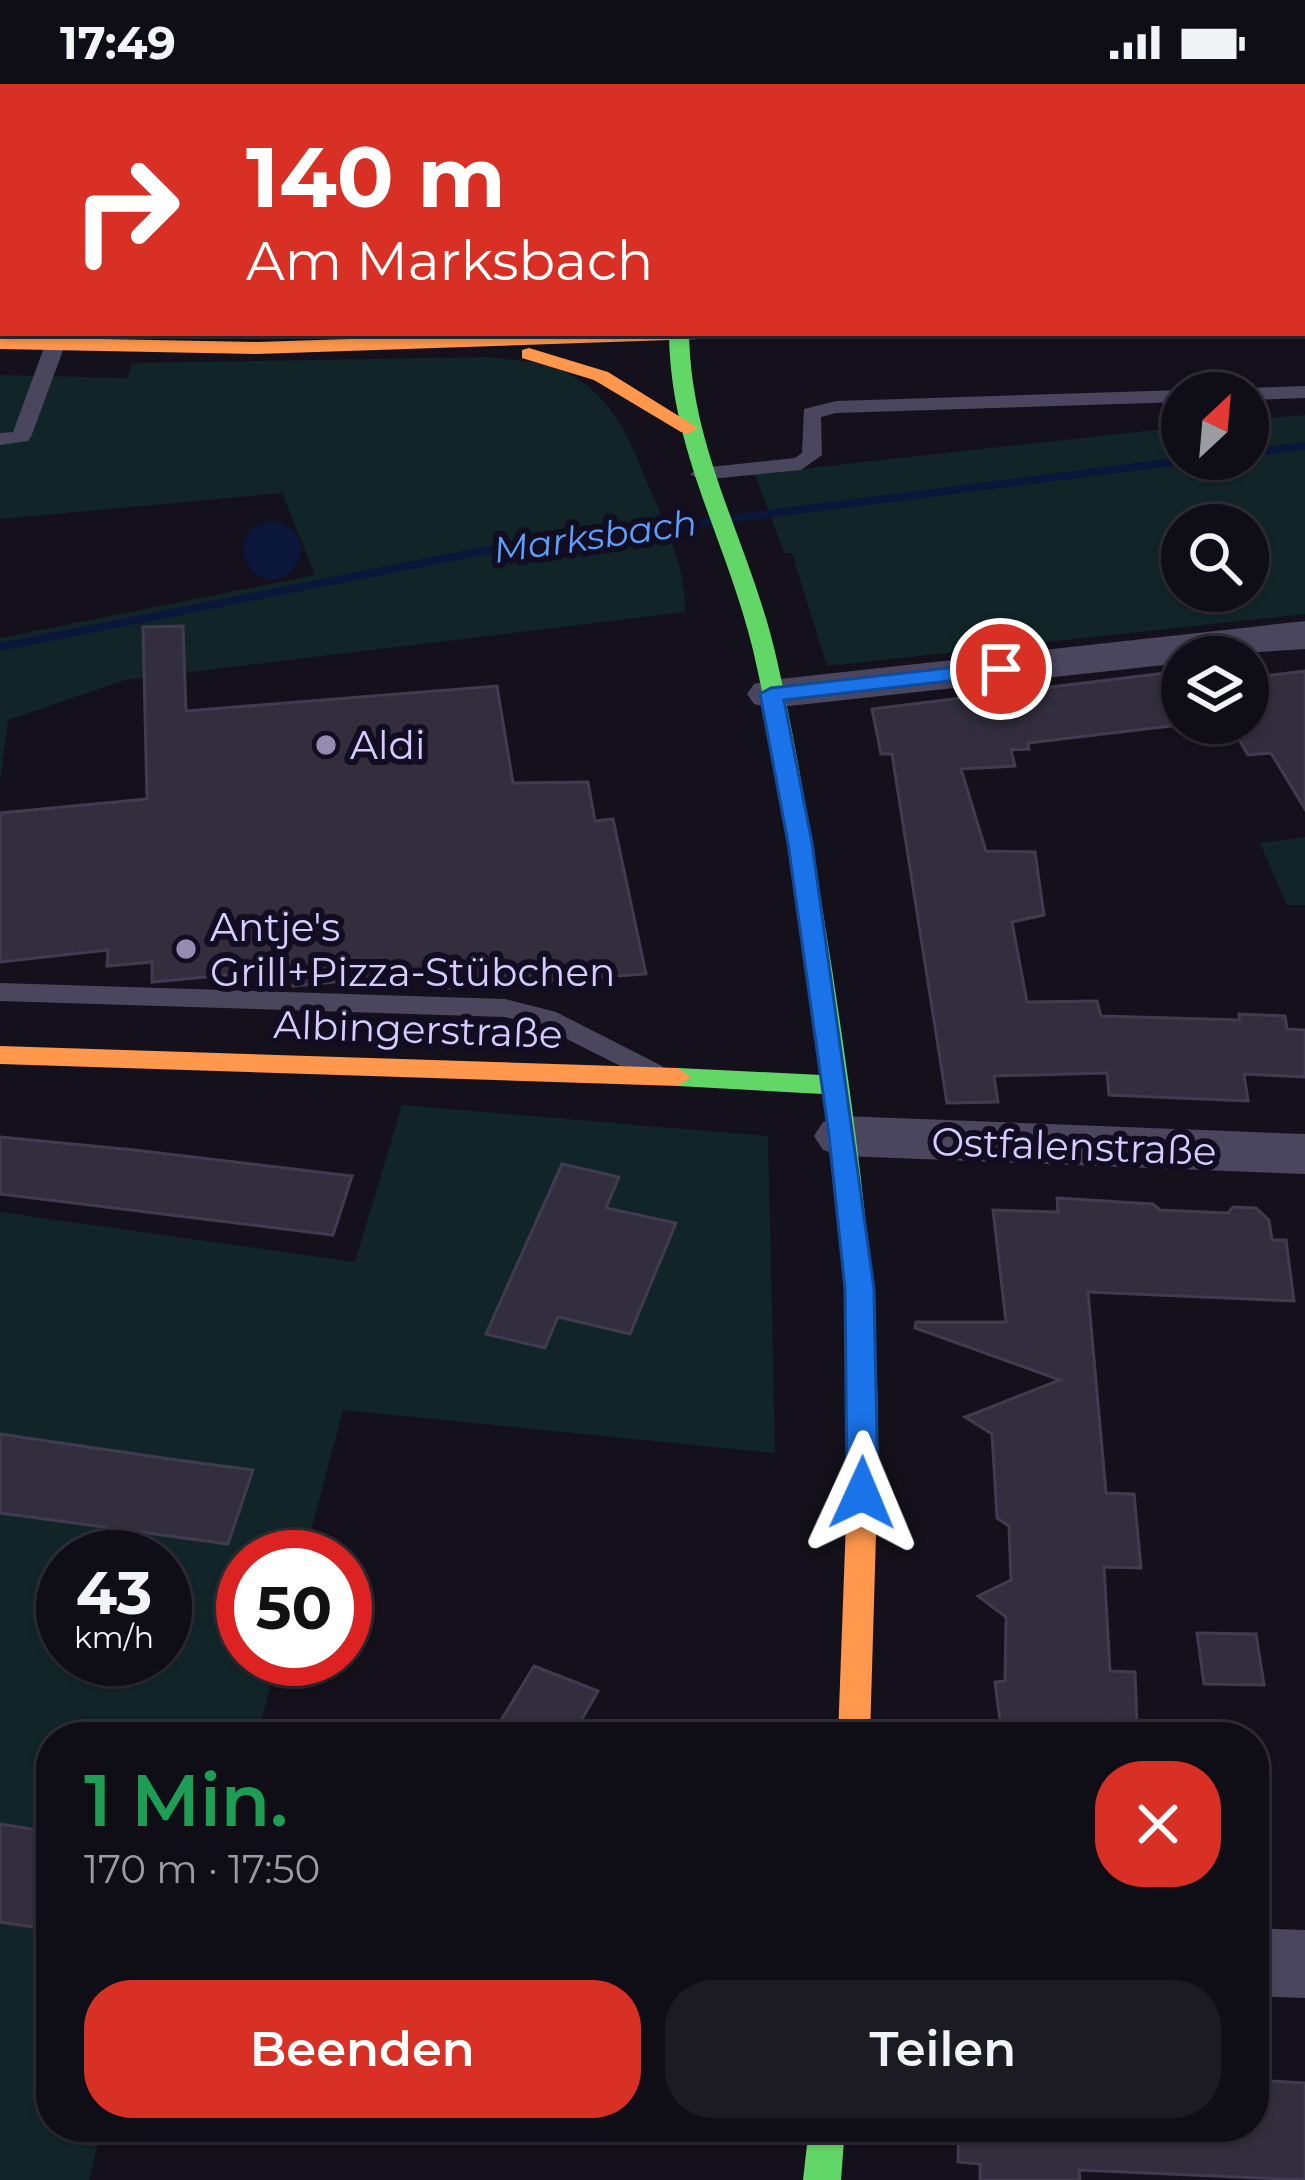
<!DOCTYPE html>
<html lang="de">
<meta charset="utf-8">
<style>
body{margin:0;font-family:Montserrat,sans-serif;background:#1d1b22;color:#f1f3f6;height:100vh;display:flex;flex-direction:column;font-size:45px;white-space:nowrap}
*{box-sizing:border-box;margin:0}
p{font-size:39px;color:#9b9ca0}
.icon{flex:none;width:66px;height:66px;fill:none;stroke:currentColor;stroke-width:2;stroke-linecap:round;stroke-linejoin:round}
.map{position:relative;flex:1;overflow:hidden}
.sheet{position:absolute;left:36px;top:1638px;width:1233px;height:420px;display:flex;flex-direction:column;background:#0f0d15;border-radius:48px;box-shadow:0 3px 9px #0004,0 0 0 3px #2f2d34}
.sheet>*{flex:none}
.hud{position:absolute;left:0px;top:0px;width:1305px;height:252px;box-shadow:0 3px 9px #0004,0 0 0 3px #2f2d34;background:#d93025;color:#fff;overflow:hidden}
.needle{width:78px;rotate:26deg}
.fabs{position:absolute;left:1161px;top:288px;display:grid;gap:24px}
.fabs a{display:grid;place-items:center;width:108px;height:108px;border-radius:50%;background:#0f0d15;box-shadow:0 3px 9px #0004,0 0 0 3px #2f2d34;font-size:60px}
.speed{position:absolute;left:36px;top:1446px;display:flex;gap:24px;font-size:60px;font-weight:700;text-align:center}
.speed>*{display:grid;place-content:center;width:156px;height:156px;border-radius:50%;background:#0f0d15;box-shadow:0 3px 9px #0004,0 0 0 3px #2f2d34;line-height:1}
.speed small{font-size:30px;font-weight:400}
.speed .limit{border:18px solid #d22;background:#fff;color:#111}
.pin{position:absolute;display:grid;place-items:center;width:102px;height:102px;color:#fff;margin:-51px;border:6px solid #fff;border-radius:50%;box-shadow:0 3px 12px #0007}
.me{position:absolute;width:132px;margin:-66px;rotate:1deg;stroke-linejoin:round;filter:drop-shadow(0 0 9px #0008)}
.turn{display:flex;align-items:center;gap:42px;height:252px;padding:0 48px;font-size:54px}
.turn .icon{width:156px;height:156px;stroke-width:2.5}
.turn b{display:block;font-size:84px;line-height:102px}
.round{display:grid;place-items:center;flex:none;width:126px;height:126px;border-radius:48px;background:#1d1b22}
.head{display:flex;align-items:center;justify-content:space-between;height:204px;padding:0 48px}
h1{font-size:72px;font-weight:600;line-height:90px;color:#1e9e55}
.primary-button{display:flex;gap:24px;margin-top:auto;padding:24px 48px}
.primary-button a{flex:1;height:138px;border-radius:48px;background:#d93025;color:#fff;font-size:48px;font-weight:600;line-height:138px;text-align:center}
.primary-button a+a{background:#1d1b22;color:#f1f3f6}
.status{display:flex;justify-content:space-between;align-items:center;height:84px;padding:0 60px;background:#0f0d15;direction:ltr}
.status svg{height:33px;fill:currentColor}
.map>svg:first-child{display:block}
</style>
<div class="status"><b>17:49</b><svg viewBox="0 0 49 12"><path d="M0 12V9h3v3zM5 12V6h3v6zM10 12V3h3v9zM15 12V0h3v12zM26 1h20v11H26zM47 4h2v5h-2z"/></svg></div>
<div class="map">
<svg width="1305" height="2096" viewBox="0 0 1305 2096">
<rect width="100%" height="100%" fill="#14111c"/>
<g fill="#112528" fill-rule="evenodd">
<polygon points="0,0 353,0 3,3 3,153"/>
<path d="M488,273c23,4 54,3 74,13 55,27 69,75 91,126 16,39 33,73 32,116l-560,68 -117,40 -8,62v-144l315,-63 -33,-82 -282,26v-144l127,3 5,-15z"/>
<path d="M1305,331v199l-478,52 -35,-113h-8l-29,-79 427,-47v32h66v-39zM1182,441h66v66h-66z"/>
<polygon points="1305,753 1305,821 1287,821 1260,759"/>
<path d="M402,1021l366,31 7,317 -432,-43 -39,147h-61v102h34l-20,78h-206v390h51l-13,53h-89v-968l355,50zM63,1473h102v102h-102z"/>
</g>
<circle fill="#0a163a" cx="272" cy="466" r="29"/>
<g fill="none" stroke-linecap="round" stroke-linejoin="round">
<g fill="#0a163a" fill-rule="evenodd">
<polygon points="1305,358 1305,366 1248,373 1248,365"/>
<polygon points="1182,373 1202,375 1196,379 494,469 0,567 0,559 494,461"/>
</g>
</g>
<g fill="#322e3e" stroke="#413b50" stroke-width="3">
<polygon points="183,542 186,627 497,602 513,699 588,698 595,737 613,735 646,890 436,905 435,888 293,902 292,885 152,898 152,878 107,882 108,866 0,878 0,729 147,715 143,543"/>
<polygon points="1182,587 1182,639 1196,639 1028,659 1029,665 1011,666 1015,682 961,685 986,767 1035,768 1044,831 1012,838 1027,918 1097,917 1101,932 1240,936 1239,930 1285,932 1287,945 1305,946 1305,993 1244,990 1248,1017 1109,1011 1107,989 994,992 998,1018 947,1019 892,670 881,670 872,625"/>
<polygon points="1305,587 1305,725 1271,669 1248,671 1229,639 1248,639 1248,594"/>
<polygon points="0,1053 134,1066 352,1092 333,1151 0,1110"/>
<polygon points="562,1080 619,1093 606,1124 676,1139 630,1250 558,1233 545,1264 486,1250"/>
<polygon points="1057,1114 1153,1120 1160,1126 1228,1129 1233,1123 1256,1124 1269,1136 1272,1156 1286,1156 1294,1217 1088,1208 1106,1409 1134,1410 1141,1484 1104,1483 1110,1587 1135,1588 1137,1639 1110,1636 1111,1653 1002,1653 995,1598 1005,1597 1006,1533 978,1512 1011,1496 1009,1442 997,1434 992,1350 965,1333 1060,1296 915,1244 916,1238 1006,1238 993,1126 1058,1128"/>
<polygon points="0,1350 177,1376 253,1386 228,1460 23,1432 0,1429"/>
<polygon points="1197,1549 1256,1550 1264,1601 1204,1600"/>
<polygon points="534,1582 598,1607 572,1653 491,1653"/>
<polygon points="0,1740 51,1748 51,1846 0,1838"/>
<polygon points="1254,1996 1305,1999 1305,2096 1079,2086 1080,2096 980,2096 980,2080 958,2078 959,2043 1254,2043"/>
</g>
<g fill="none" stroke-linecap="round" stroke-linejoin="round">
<g fill="#4a465d" fill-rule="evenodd">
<polygon points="55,255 65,261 31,353 28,357 0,361 0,349 13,348 45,261"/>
<polygon points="1305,302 1305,314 1248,316 1248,309 1239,309 1248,304"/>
<polygon points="1182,306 1190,309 1182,309 1182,318 836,329 821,333 822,371 801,386 700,396 690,390 700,384 795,374 802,369 804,325 836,317"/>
<polygon points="0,899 505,915 556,928 662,982 666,988 653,997 644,994 539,941 505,933 0,917"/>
</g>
<g fill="#4a465d" fill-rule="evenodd">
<polygon points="683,0 719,0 720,3 684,3"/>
<rect x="0" y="225" width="3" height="24"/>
<polygon points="1305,537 1305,565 1182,573 1182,579 771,624 754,620 747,610 754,600 771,596"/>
<polygon points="843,1032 1305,1050 1305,1090 843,1072 823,1066 814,1052 823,1038"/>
<polygon points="1254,1844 1305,1846 1305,1914 1254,1912"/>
</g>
<g fill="#63d668" fill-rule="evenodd">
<polygon points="1305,236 1305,248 1302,249 1302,237"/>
<path d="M669,249h20c2,120 61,210 87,323 24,104 39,208 56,313 25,166 48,330 46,498l-4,9 -11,3 -11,-3 -4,-9 -3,-177 -22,-196 -145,-8 -13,-9 13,-9 143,7c-19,-142 -36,-286 -68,-425 -27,-111 -83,-200 -84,-317z"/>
<polygon points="809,2043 845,2043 841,2096 803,2096"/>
</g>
<g fill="#ff974d" fill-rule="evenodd">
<polygon points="530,249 709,249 699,255 257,270 0,265 0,253 257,258"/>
<polygon points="529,264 608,288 698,344 688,350 681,348 594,296 522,274 522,266"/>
<polygon points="0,962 678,984 691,993 678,1002 0,980"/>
<polygon points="863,1371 874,1374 878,1383 870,1653 838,1653 848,1383 852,1374"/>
</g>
<polyline stroke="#b3261e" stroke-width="27" points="948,3 952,0"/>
</g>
<polygon fill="#1a73e8" stroke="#114b97" stroke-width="3" points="1001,578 1012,585 1009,590 784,616 812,759 874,1205 878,1409 862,1422 847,1409 845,1205 829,1052 788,759 760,610 771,604"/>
<g fill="#938bb0" stroke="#120d20" stroke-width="4.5">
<circle cx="326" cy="661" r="12"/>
<circle cx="186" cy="865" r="12"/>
</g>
<g text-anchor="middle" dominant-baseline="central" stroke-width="12" stroke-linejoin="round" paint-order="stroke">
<g font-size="36" font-style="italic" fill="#5ba0fe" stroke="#120d20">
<text transform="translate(595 452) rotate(-8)">Marksbach</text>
</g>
<g font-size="39" fill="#d7ccff" stroke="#120d20" text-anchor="start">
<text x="350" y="661">Aldi</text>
<text x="210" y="843">Antje's<tspan x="210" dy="45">Grill+Pizza-Stübchen</tspan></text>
</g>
<g font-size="39" fill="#d7ccff" stroke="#120d20">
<text transform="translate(418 945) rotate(2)">Albingerstraße</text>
<text transform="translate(1074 1062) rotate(2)">Ostfalenstraße</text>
</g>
</g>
</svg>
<div class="fabs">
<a><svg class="needle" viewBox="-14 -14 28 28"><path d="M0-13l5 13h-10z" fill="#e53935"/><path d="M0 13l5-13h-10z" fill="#9b9ca0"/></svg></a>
<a><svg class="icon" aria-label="search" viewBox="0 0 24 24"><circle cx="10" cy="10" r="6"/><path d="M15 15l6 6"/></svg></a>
<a><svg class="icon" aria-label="layers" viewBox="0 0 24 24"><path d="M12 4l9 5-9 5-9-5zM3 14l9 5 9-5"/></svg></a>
</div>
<div class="speed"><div>43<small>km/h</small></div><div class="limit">50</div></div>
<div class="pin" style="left:1001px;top:585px;background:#d93025"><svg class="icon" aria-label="arrive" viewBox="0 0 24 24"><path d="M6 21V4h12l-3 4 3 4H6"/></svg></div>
<svg class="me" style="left:862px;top:1409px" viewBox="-20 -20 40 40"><path d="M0-17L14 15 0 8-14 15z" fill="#1a73e8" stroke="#fff" stroke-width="4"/></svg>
<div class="hud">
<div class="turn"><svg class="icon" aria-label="right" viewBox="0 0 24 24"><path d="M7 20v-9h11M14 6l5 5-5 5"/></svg><div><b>140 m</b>Am Marksbach</div></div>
</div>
<section class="sheet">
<div class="head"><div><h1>1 Min.</h1><p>170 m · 17:50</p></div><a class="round" style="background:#d93025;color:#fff"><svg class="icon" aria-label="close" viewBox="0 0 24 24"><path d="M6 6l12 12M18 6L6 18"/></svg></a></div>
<div class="primary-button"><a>Beenden</a><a>Teilen</a></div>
</section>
</div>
